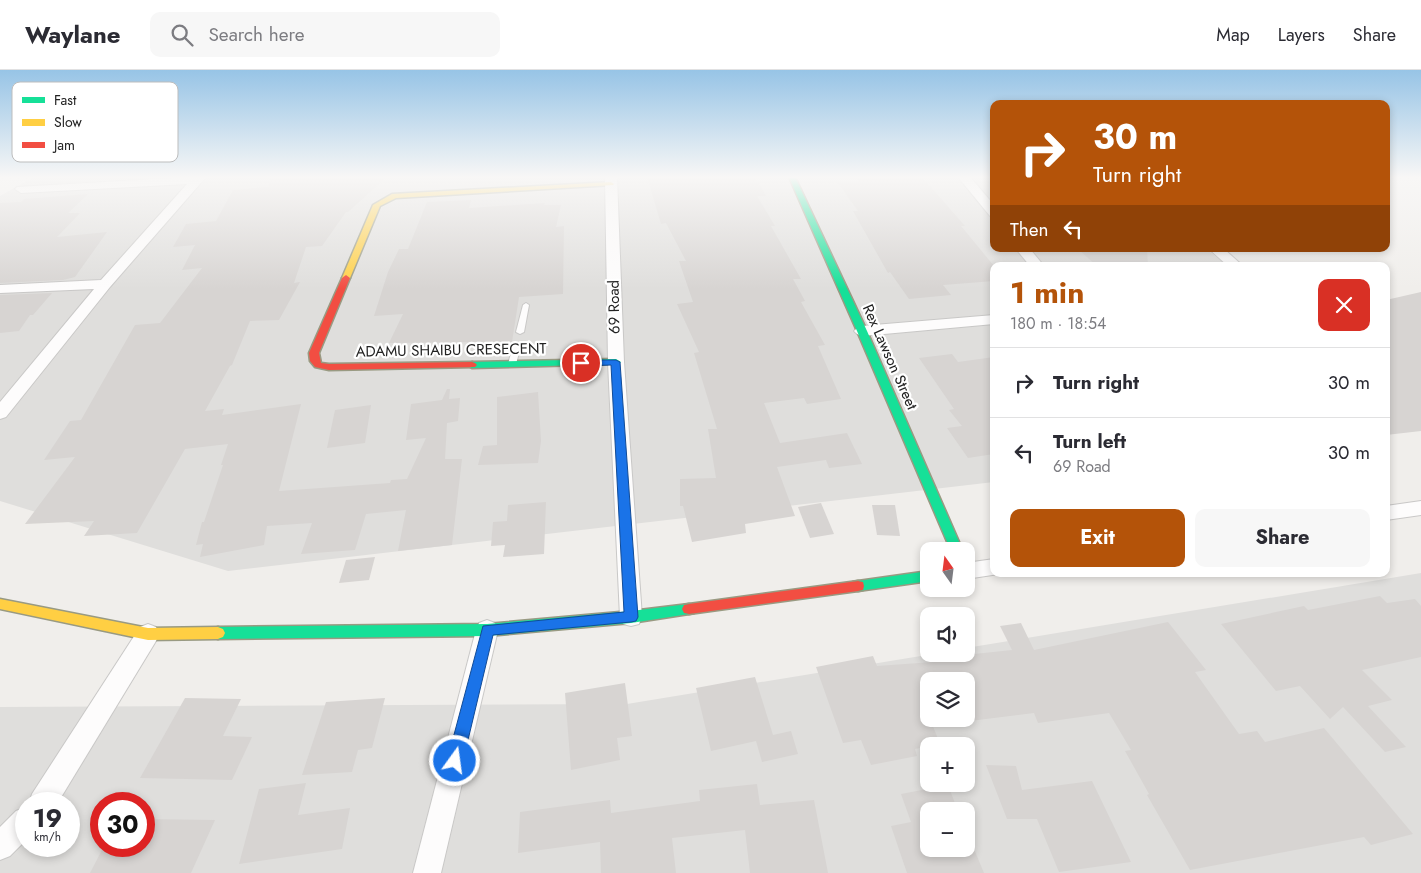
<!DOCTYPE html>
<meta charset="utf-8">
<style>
body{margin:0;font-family:Jost,sans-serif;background:#f7f7f7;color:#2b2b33;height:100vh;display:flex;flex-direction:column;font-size:19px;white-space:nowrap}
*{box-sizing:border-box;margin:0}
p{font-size:16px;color:#7c7c81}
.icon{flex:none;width:28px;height:28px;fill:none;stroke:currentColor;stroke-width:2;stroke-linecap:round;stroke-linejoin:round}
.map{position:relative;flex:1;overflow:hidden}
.panel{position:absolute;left:990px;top:192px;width:400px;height:315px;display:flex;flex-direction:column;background:#fff;border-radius:10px;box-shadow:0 2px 8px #0003}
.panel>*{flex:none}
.hud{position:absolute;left:990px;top:30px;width:400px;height:152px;border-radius:10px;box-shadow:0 2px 8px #0003;background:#b45309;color:#fff;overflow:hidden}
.needle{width:32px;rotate:346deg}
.fabs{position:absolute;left:920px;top:472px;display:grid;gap:10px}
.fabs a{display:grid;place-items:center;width:55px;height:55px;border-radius:10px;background:#fff;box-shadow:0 2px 8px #0003;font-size:25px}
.speed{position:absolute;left:15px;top:722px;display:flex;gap:10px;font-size:25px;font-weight:700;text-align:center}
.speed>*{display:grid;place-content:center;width:65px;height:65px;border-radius:50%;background:#fff;box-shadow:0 2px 8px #0003;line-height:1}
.speed small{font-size:12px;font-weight:400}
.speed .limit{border:8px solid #d22;background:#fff;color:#111}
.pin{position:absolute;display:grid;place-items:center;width:42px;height:42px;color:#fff;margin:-21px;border:2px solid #fff;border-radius:50%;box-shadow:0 1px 5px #0007}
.me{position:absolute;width:55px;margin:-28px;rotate:14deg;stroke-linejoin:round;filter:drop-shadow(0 0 4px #0008)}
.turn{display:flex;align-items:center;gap:18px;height:105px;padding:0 20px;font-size:22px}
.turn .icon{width:65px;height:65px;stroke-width:2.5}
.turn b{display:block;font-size:35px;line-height:42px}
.then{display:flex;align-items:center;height:48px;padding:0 20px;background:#0003;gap:10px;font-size:19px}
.round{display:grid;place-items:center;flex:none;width:52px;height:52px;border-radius:10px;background:#f7f7f7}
.summary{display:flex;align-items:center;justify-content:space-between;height:85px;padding:0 20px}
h1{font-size:30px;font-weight:700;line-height:38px;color:#b45309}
.button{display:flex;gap:10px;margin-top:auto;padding:10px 20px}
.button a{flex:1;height:58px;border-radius:10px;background:#b45309;color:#fff;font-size:20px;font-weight:700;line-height:58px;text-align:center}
.button a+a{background:#f7f7f7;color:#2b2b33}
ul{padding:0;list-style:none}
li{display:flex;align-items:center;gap:15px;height:70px;padding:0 20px;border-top:1px solid #e1e1e2}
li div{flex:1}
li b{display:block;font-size:19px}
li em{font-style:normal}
header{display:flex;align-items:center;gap:30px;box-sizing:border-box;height:70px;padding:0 25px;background:#fff;border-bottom:1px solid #e1e1e2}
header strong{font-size:24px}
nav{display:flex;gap:28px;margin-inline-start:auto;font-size:18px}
.search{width:350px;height:45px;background:#f7f7f7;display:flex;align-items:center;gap:12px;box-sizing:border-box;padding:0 18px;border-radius:10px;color:#7c7c81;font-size:19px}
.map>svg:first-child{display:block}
</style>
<header>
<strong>Waylane</strong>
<div class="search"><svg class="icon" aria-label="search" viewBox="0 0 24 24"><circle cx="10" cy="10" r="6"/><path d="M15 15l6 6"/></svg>Search here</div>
<nav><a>Map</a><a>Layers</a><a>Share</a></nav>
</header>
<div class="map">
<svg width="1421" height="803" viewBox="0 0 1421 803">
<rect width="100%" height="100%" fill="#f0eeeb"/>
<g fill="#dfdedc" fill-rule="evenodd">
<polygon points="34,107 994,107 994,179 1206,179 1228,196 994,196 994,412 228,501 0,431 0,126"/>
<path d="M1421,503v300h-1421v-166l627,-3 306,-50h33v-6zM929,611h37v38h-37zM929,676h37v38h-37zM26,734h43v42h-43zM101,734h43v42h-43zM929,741h37v38h-37z"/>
</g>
<g fill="#d7d4d2">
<polygon points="270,107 387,107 348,142 346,142 322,176 306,177 294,213 300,212 279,250 250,251 232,295 230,296 205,341 224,339 222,345 301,334 279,421 390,413 391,410 407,409 426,368 406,370 411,334 442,330 447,319 450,319 449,329 460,328 458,351 447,353 445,389 462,389 452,475 398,481 406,440 366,444 355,480 301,484 312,453 267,456 264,475 200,487 203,474 196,475 202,452 204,452 223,395 221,395 228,374 185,379 137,463 84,466 94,451 25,454 75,387 44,390 70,351 81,350 135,255 160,253 202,198 182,200 195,175 173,177 186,154 216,151 233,120 269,117"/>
<polygon points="647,107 755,107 766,126 757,126 775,156 771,156 801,209 793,209 805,231 801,232 825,275 818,276 841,329 807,334 804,328 764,333 780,373 847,363 862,394 829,398 826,390 777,397 795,446 745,454 746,463 692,472 683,436 680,436 680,409 716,408 708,359 717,359 694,283 699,282 677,234 693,232 679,191 686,191 666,153 661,154"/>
<polygon points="855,107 922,107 965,156 961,156 994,196 994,211 943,215 951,225 909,229 890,202 888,203 853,141 858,141 838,113 858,111"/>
<polygon points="88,124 68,143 80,143 57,167 107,162 75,207 63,210 0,213 0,133 21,132 24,129"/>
<polygon points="471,130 469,138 545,133 544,135 561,135 556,157 564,156 563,224 519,227 512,272 479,276 479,272 389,273 403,244 374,246 388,202 399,179 408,179 427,132"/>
<polygon points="1078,179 1147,179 1148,196 1097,196"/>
<polygon points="1421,222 1421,361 1386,365 1386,230"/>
<polygon points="52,223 33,245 30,245 19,261 0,263 0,225"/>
<polygon points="952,284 958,292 994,287 994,384 968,388 947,358 962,356 949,340 954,339 919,288"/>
<polygon points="538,322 541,371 538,393 478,395 483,376 497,375 497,327"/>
<polygon points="371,335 365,373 327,378 335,340"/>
<polygon points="546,432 544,484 503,487 505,475 491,476 493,452 507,451 508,435"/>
<polygon points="821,433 834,464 810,468 798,437"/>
<polygon points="872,435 895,435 900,466 877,465"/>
<polygon points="375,487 369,510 339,513 346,490"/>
<polygon points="1380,526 1387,533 1415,529 1421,536 1421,587 1362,600 1392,630 1368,636 1406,677 1385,682 1343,637 1330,649 1300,616 1276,621 1221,554 1304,536 1308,540"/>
<polygon points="1168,552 1206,600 1195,602 1239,664 1257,661 1265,672 1324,658 1413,764 1371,775 1364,767 1190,800 1147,725 1149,724 1125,681 1131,680 1109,643 1038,653 1034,643 970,651 966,642 966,611 929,611 929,630 923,631 940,674 915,679 917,686 871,695 861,670 843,673 816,597 873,586 877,596 947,591 946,587 1012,580 1000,556 1021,553 1034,580"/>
<polygon points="755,607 773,665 791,661 798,684 762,692 756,671 711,681 696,618"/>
<polygon points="625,613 632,666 617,668 620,690 571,700 565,623"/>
<polygon points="185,628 241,629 223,666 252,667 232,710 140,708"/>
<polygon points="385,628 372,678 358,680 352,702 302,705 326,632"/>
<polygon points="986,695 1016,696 1022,720 1092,711 1131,792 1059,802 1037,749 1007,749"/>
<polygon points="306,713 298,745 350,738 342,779 239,794 259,719"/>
<polygon points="757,714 760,735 814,730 828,803 750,803 745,760 672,768 676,803 601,803 600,772 518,783 520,742 610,730 611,743 700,731 699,720"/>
<polygon points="948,715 958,741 929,741 929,779 974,779 984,803 907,803 891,756 911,752 901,724"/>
<polygon points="144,749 215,750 191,803 90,803 104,776 144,776"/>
</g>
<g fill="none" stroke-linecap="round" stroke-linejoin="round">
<defs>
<g id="lane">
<polygon points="526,233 529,235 524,262 520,264 516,262 523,235"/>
<polygon points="514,273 517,273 521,275 516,294 512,296 508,294"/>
</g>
<g id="street">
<polygon points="192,107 206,107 110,217 6,347 0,349 0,332 94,219 0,223 0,215 101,210 187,114 21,123 15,119 17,117"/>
<polygon points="605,107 617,107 624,292 642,547 639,554 631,556 623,554 620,547 608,292"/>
<polygon points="958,107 970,107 994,135 994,147 990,146"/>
<polygon points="1016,179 1030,179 1044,196 1030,196"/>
<polygon points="1209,179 1224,179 1243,196 1228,196"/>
<polygon points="994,245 994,254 862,266 857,264 854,261 857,258 862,256"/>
<polygon points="1421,431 1421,445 1386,450 1386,436"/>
<polygon points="994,489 994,504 999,504 966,509 966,493"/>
<polygon points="487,550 495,553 498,560 441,803 413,803 476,560 479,553"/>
<polygon points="148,554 156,557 159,564 156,571 57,734 29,734 32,724 140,557"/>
<polygon points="26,737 26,770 10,786 0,790 0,757 16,741"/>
</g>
<g id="fast">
<polygon points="789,107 795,107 867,261 963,481 951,481 857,261"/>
<polygon points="616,289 621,292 619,294 472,298 467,295 472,292"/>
<polygon points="929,501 929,511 858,521 853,520 852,516 853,512 858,511"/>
<polygon points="689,534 694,535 696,539 694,543 689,544 631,553 487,566 218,569 213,567 211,563 213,559 218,557 487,554 631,541"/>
</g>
<g id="slow">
<polygon points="611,112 614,114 613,115 396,128 380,136 350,208 346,211 342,208 373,135 392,124"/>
<polygon points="0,529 148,558 218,557 223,559 225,563 223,567 218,569 148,570 0,539"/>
</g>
<g id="jam">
<polygon points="346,205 350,208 319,283 321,293 329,294 472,292 475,293 477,295 475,297 329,300 315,297 310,291 309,283 342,208"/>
<polygon points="858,511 863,512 864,516 863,520 858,521 689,544 684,543 682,539 684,535 689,534"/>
</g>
</defs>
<use href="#lane" stroke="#c9c8c7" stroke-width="2"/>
<use href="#street" stroke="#c9c8c7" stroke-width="2"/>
<use href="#fast" stroke="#999a82" stroke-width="3"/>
<use href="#slow" stroke="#999a82" stroke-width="3"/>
<use href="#jam" stroke="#999a82" stroke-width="3"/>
<use href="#lane" fill="#fdfcfc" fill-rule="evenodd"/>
<use href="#street" fill="#fdfcfc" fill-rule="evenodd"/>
<use href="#fast" fill="#16e098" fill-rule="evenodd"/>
<use href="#slow" fill="#ffcf43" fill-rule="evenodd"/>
<use href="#jam" fill="#f24e42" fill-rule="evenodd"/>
</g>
<linearGradient id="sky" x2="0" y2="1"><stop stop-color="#97c4e6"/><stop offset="0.49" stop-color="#f8f7f6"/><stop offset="1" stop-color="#f8f7f6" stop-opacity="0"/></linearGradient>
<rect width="1421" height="219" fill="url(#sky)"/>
<polygon fill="#1a73e8" stroke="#114b97" points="616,290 620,292 638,547 636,551 631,552 493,565 463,691 461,696 455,698 449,696 447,691 483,556 624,542 611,295 581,296 576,293 581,290"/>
<g text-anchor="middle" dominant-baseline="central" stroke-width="4.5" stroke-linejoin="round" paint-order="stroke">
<g font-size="15" fill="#222" stroke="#fff">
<text transform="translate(614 237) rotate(-91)">69 Road</text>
<text transform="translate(451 280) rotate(-1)">ADAMU SHAIBU CRESECENT</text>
<text transform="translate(890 287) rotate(66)">Rex Lawson Street</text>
</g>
</g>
<rect x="12" y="12" width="166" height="80" rx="8" fill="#fff" stroke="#bdbdbd" stroke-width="1"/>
<rect x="22" y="27" width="23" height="6" fill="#16e098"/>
<rect x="22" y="49" width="23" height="7" fill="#ffcf43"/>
<rect x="22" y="72" width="23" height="6" fill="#f24e42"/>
<g font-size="14" fill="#222">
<text x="54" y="35">Fast</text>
<text x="54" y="57">Slow</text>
<text x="54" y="80">Jam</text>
</g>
</svg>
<div class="fabs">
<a><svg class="needle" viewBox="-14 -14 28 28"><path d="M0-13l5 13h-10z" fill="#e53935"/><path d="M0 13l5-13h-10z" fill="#7c7c81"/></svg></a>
<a><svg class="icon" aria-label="sound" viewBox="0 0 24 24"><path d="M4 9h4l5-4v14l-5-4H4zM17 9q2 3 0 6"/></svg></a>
<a><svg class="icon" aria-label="layers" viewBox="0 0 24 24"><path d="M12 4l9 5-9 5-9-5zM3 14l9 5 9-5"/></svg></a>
<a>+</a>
<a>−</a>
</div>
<div class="speed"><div>19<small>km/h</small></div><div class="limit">30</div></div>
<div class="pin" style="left:581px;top:293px;background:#d93025"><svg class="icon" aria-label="arrive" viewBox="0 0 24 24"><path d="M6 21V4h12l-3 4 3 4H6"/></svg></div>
<svg class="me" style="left:455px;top:691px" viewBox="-20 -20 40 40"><circle r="17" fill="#1a73e8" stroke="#fff" stroke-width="3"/><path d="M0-11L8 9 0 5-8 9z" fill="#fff"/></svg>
<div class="hud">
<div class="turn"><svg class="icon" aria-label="right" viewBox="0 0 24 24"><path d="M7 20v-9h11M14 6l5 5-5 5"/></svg><div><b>30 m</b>Turn right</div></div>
<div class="then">Then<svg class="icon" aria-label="left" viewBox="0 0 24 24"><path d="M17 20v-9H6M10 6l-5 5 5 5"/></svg></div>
</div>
<section class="panel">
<div class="summary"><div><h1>1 min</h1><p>180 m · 18:54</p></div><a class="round" style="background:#d93025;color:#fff"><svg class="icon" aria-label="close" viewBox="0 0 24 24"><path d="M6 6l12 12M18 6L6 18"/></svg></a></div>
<ul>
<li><svg class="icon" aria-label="right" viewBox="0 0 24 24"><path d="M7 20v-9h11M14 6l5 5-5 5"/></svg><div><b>Turn right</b></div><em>30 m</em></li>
<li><svg class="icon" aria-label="left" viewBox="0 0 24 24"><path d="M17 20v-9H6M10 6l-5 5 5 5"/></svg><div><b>Turn left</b><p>69 Road</p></div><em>30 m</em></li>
</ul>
<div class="button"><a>Exit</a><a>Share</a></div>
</section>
</div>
